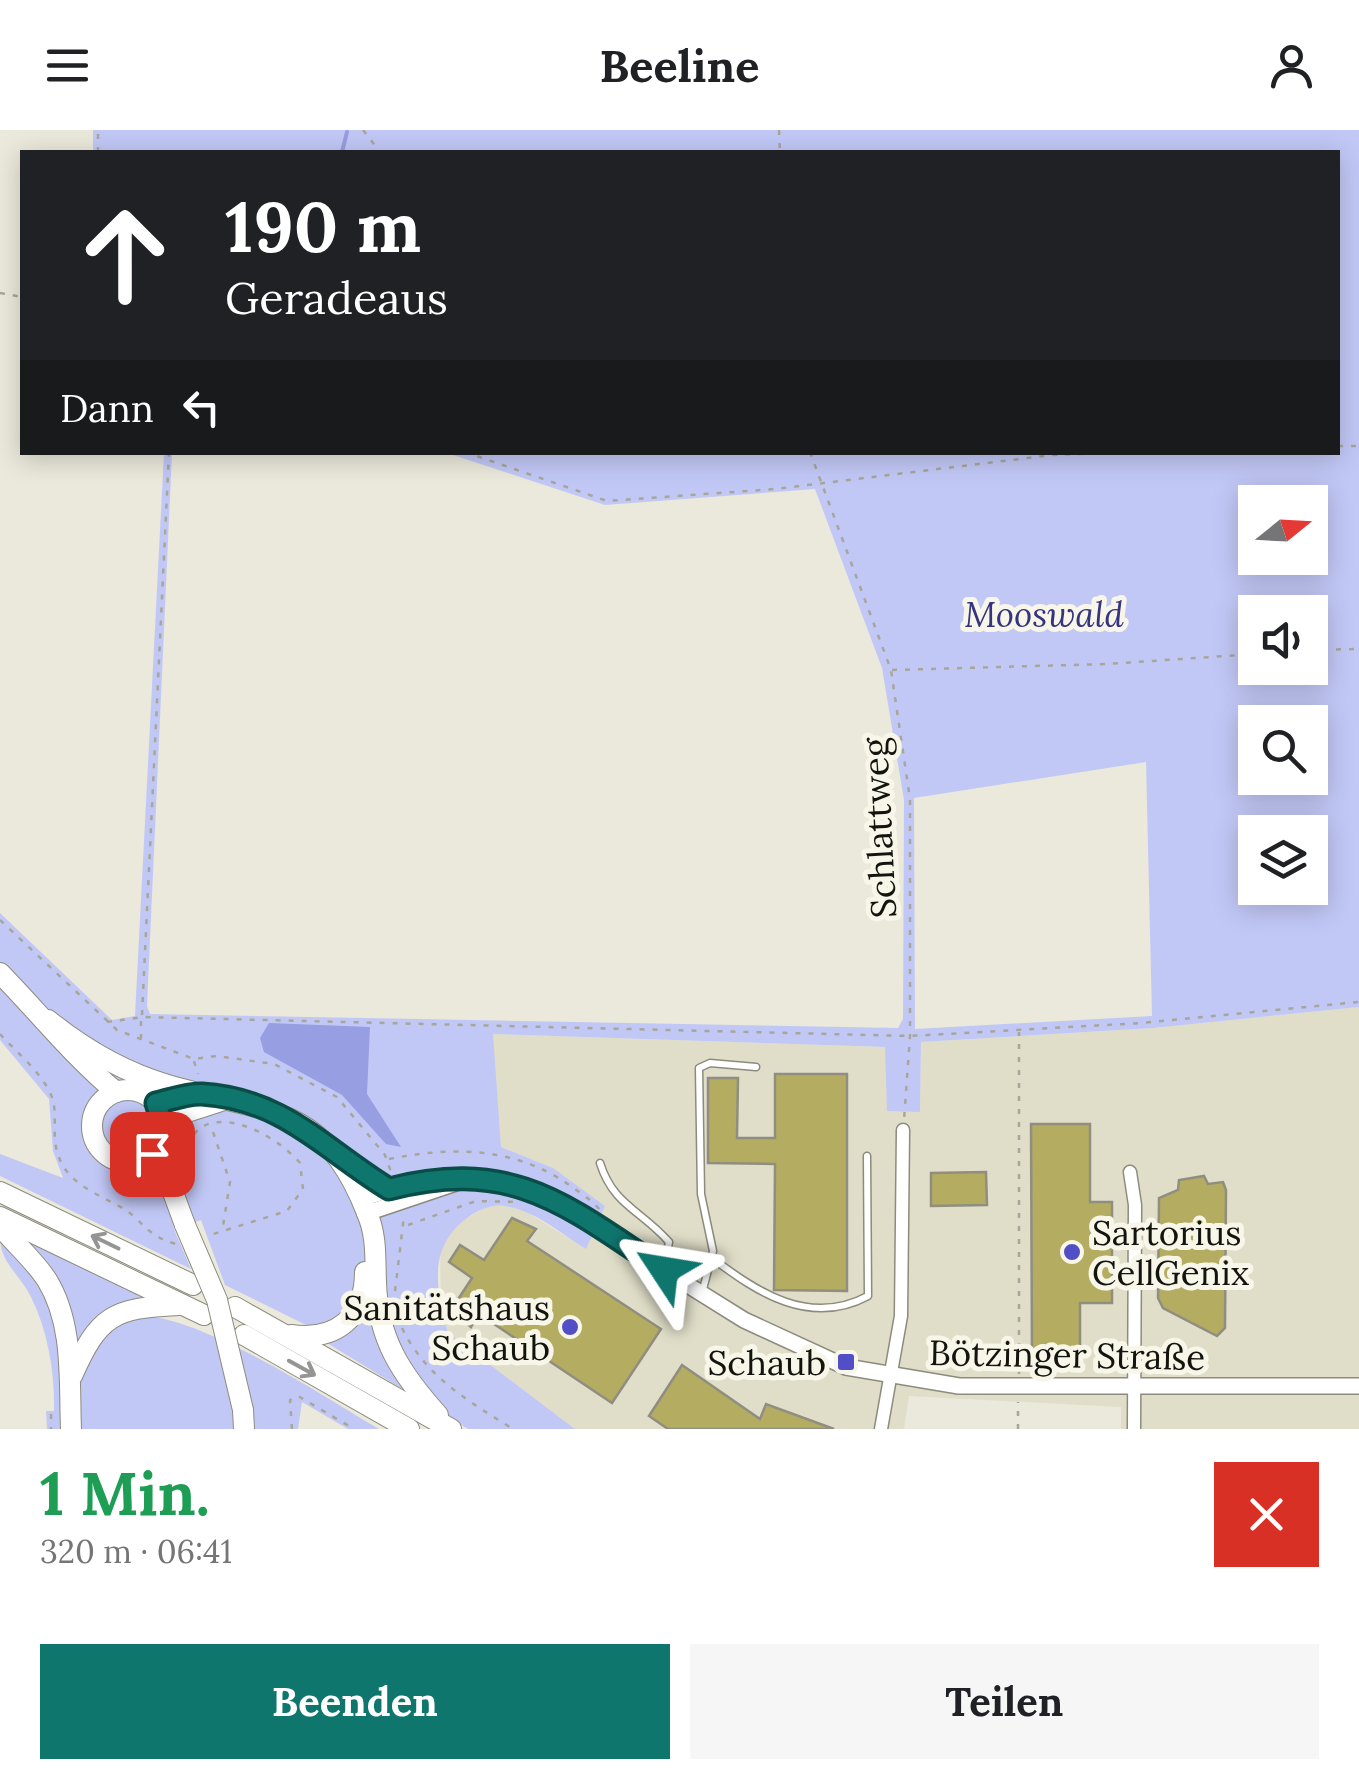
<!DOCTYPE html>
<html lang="de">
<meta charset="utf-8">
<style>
body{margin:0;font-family:Lora,serif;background:#f6f6f6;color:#202124;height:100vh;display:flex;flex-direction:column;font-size:38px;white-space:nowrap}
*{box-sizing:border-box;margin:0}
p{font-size:32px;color:#757577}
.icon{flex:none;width:55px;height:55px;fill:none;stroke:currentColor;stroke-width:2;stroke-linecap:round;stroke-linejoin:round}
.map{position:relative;height:1299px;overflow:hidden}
.drawer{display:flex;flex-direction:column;background:#fff;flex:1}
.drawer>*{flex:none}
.banner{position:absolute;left:20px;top:20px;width:1320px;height:305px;border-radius:0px;box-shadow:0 5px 25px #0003;background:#202124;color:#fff;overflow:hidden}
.needle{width:65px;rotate:72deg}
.buttons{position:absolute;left:1238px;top:355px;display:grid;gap:20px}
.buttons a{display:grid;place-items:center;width:90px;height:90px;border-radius:0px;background:#fff;box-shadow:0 5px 25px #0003;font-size:50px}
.pin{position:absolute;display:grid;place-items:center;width:85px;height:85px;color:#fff;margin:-42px;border-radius:20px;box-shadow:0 5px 15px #0006}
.me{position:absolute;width:110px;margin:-55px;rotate:303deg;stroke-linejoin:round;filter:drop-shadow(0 0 8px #0008)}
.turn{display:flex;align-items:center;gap:35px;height:210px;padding:0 40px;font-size:45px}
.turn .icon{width:130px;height:130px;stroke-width:2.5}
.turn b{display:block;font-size:70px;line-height:85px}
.then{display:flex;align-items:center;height:95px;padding:0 40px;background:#0003;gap:20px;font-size:38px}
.round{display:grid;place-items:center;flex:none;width:105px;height:105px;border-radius:0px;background:#f6f6f6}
.overview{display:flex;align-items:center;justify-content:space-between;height:170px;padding:0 40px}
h1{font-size:60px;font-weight:700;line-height:75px;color:#1e9e55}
.button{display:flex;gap:20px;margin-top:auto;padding:20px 40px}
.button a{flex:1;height:115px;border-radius:0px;background:#0f766e;color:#fff;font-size:40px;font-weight:700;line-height:115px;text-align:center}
.button a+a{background:#f6f6f6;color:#202124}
header{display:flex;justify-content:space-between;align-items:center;height:130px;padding:0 40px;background:#fff;font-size:45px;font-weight:700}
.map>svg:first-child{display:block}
</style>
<header><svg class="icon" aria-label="menu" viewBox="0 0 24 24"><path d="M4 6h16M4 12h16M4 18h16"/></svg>Beeline<svg class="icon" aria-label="person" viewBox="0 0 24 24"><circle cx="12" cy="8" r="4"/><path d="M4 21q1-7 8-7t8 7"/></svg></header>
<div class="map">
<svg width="1359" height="1299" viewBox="0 0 1359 1299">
<rect width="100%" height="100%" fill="#eae9db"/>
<polygon fill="#e0dec8" points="1359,877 1359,1299 1121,1299 1121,1277 909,1266 904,1299 575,1299 448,1203 441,1179 440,1115 454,1096 486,1077 506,1075 525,1081 586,1119 553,1038 501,1017 492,904 885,917 920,982 921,912 1153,898"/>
<g fill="#c2c8f6" fill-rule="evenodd">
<path d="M93,0h1266v877l-206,21 -232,14 -1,70 -33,-1 -2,-64 -392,-13 8,113 52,21 52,38 -19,43c-23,-14 -48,-36 -76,-42 -14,-4 -25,0 -37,7 -46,29 -38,73 -25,119l127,96h-107l-146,-89 -14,-14 -83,-41 -24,-65 -27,9 17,40 -191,-93v-22l63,24 -10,-27 -4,-52 -49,-59v-127l112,107 23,-4 29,-563h8l-25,553 3,8 748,14 5,-9 1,-219 -22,-132 -67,-179 -210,16 -158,-52 891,-1v-300h-1245zM1255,372h55v56h-55zM1255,482h55v56h-55zM1255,592h55v56h-55zM1146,632l6,254 -237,13 -1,-231zM1255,702h55v56h-55z"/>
<path d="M0,1107l51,61 14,66c18,-15 40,-39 62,-46 54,-17 202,82 252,111h-31l-46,-27 -4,27h-251l-1,-18h8c1,-38 -6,-80 -23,-114 -12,-24 -31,-34 -31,-60z"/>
<polygon points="27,1111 135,1162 143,1167 119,1174 78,1222"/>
</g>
<polygon fill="#979ee1" points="269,893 370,897 367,964 401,1017 386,1014 342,965 264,922 260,908"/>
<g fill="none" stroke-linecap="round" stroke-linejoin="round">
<polyline stroke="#979ee1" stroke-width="4" points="342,22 347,2"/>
</g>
<g fill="#b4ac61" stroke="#8f8e81" stroke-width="2.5">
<polygon points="775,944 847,944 847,1161 774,1160 775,1034 708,1033 708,948 738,948 737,1008 775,1008"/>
<polygon points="1031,994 1090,994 1090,1072 1112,1072 1112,1173 1080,1173 1080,1229 1032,1229"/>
<polygon points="986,1042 987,1075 931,1076 931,1043"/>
<polygon points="1204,1046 1208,1054 1223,1052 1226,1060 1225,1198 1217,1206 1163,1178 1158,1168 1159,1068 1178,1060 1179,1050"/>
<polygon points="512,1088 536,1099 527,1111 661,1199 612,1273 479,1184 471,1197 451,1180 472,1148 449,1132 460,1115 484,1130"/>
<polygon points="682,1235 760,1289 766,1274 834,1299 668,1299 649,1286"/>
</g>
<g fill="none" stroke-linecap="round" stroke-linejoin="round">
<defs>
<g id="service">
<path d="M600,1033c13,42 41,47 69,79l-5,26"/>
<path d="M712,1128c46,35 98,69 156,38l-1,-140"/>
<polyline points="702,1163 713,1121 701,1064 699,938 710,933 756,937"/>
</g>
<g id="minor">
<polyline points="1130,1042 1135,1075 1134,1299"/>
<polyline points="881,1299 901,1186 903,1000"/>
</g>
<g id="tertiary">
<polyline points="343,1028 389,1059"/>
<path d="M361,1069c57,-20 115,-28 173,-10l210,131 102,47 113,19h400"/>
<polyline points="367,1083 456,1053"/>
</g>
<g id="primary">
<path d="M0,843c39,40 73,83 116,119"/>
<path d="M48,890c36,29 75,52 120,65 99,29 156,17 199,128"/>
<circle cx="128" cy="996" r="36"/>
<polyline points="164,999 187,982 224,970"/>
<polyline points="157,1019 185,1095"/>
<polyline points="243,1280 244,1299"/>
</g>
<g id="trunk">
<polyline points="0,1062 193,1155"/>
<path d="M367,1083c10,23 8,45 9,70 2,56 25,91 62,132"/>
<polyline points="0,1087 204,1185"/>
<path d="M0,1096c15,18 34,34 47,54 27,44 22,100 24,149"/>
<polyline points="235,1177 451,1299"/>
<polyline points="244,1205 409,1299"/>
<path d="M291,1205c46,6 74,-18 74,-63"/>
<path d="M72,1246c27,-61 41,-68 107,-71"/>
</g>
</defs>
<use href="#service" stroke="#8c8b7e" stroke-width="9"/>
<use href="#minor" stroke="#8c8b7e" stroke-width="15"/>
<use href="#tertiary" stroke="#8c8b7e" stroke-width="18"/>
<use href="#primary" stroke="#8c8b7e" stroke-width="22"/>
<use href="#trunk" stroke="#8c8b7e" stroke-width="22"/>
<g stroke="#a7a69b" stroke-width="2.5" stroke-dasharray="5 8" stroke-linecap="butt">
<polyline points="363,0 380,22"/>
<polyline points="779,0 780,22"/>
<polyline points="98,22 98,0"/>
<polyline points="0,163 22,167"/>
<polyline points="1338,316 1359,316"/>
<polyline points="465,322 607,371 775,359 1052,325 1125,322"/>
<polyline points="810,322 891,540 910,669 910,906 904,990"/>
<polyline points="1310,520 1359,519"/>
<polyline points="892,540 1107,534 1255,524"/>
<polyline points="0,790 117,900 194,929 216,926 274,934 337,967 385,1025 391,1042"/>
<polyline points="142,885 169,322"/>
<polyline points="141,891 141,908"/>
<polyline points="107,892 143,887 910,906 1141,893 1359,872"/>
<path d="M0,904c17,19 45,41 53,66 3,12 1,27 2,39 3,40 34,51 64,67 24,13 26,30 57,38"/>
<polyline points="194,931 198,944"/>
<polyline points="213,1002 230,1052 223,1096"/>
<path d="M389,1029c65,-13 128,-12 183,28 11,8 23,15 30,26"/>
<path d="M184,1041c0,-80 82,-47 116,-8l3,26 -16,22 -77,24"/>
<polyline points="408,1095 476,1071 521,1072"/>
<polyline points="395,1161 404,1086"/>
<path d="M402,1198c24,49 66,73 111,101"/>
<polyline points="1019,1244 1019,902"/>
<polyline points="51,1284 51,1299"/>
<polyline points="292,1299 290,1270 298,1266 354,1299"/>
<polyline points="1018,1299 1018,1272"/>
</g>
<use href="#service" stroke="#fff" stroke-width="6"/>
<use href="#minor" stroke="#fff" stroke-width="12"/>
<use href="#tertiary" stroke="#fff" stroke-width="15"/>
<use href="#primary" stroke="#fff" stroke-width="20"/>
<use href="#trunk" stroke="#fff" stroke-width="20"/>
<defs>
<polyline id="primary-bridge" points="185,1095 217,1170 243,1280"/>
</defs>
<use href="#primary-bridge" stroke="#8c8b7e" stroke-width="22" stroke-linecap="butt"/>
<use href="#primary-bridge" stroke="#fff" stroke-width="20"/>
</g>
<defs><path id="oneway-shaft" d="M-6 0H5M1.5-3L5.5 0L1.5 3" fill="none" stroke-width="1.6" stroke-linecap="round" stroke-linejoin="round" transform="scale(2.5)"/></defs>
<g stroke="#959593">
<use href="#oneway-shaft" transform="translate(105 1112) rotate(-154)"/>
<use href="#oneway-shaft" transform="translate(302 1238) rotate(29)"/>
</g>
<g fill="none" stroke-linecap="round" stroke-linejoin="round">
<defs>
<path id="route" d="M152,1024l12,-25 -8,-26c14,-3 32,-10 46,-9 82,5 123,56 187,95 124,-32 177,16 275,81"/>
</defs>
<use href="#route" stroke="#0a4d48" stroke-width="25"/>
<use href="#route" stroke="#0f766e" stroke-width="18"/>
</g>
<g fill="#524ec5" stroke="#f7f6e8" stroke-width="4">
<circle cx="1072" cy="1122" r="10"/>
<circle cx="570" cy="1197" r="10"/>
<rect x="836" y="1222" width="20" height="20" rx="5"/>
</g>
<g text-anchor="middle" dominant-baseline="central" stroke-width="10" stroke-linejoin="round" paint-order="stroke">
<g font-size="35" font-style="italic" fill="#353481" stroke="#f7f6e8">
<text x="1044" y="484">Mooswald</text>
</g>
<g font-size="35" fill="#14140f" stroke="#f7f6e8">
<text transform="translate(879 698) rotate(-93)">Schlattweg</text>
<text transform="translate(1067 1225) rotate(1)">Bötzinger Straße</text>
</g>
<g font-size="35" fill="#14140f" stroke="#f7f6e8" text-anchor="end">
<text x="1092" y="1102" text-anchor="start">Sartorius<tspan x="1092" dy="40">CellGenix</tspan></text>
<text x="550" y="1177">Sanitätshaus<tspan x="550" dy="40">Schaub</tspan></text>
<text x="826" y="1232">Schaub</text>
</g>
</g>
</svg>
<div class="buttons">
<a><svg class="needle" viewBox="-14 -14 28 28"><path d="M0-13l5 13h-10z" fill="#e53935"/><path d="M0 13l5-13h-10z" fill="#757577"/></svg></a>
<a><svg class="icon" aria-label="sound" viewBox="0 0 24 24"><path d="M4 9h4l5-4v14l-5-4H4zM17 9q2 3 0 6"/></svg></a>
<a><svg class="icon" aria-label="search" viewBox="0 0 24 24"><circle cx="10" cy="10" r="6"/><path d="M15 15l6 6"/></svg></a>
<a><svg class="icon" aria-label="layers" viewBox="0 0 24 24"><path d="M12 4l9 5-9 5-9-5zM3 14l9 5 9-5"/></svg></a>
</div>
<div class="pin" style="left:152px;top:1024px;background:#d93025"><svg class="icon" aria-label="arrive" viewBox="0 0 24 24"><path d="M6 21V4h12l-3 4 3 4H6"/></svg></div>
<svg class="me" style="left:664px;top:1140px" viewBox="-20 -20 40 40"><path d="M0-17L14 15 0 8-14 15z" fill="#0f766e" stroke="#fff" stroke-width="4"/></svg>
<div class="banner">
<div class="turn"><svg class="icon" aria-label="ahead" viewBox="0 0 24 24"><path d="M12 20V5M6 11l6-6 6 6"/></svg><div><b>190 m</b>Geradeaus</div></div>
<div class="then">Dann<svg class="icon" aria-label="left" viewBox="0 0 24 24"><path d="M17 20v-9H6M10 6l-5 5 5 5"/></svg></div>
</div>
</div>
<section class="drawer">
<div class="overview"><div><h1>1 Min.</h1><p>320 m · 06:41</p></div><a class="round" style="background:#d93025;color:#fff"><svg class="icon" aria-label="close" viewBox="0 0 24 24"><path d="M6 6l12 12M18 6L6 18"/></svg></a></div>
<div class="button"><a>Beenden</a><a>Teilen</a></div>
</section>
